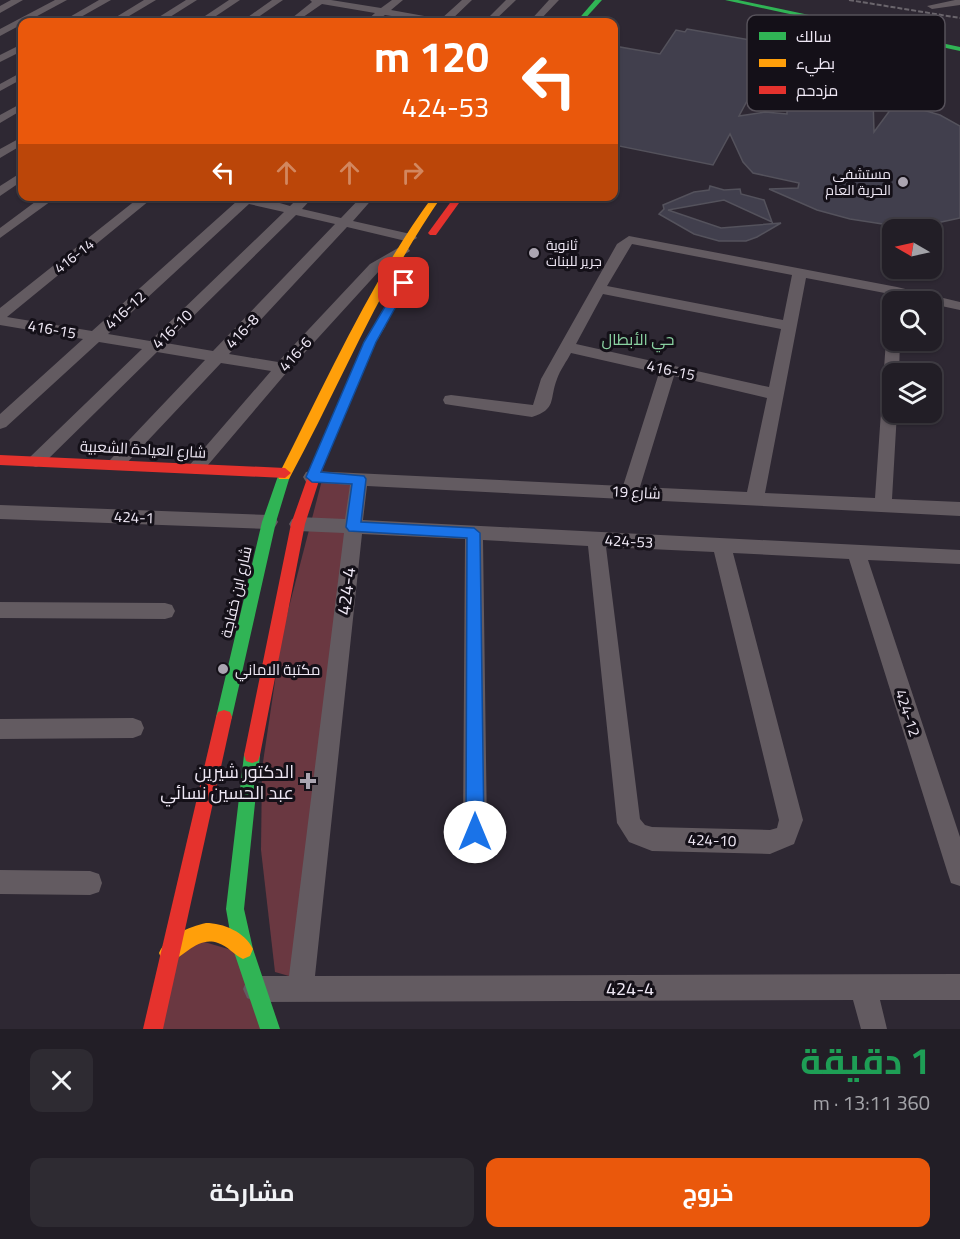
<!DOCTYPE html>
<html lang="ar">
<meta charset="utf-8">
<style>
body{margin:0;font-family:Georgia,Cairo,serif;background:#2e2b32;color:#f1f3f6;direction:rtl;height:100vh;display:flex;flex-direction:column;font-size:22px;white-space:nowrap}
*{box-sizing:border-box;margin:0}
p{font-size:20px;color:#a2a2a7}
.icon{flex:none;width:33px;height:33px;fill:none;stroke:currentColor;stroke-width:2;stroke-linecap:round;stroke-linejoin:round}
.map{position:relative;height:1029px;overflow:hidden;direction:ltr}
.sheet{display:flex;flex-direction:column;background:#221e26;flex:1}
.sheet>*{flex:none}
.hud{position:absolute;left:18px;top:18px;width:600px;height:183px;border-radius:12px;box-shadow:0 2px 4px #0004,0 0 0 2px #3f3c43;direction:rtl;background:#ea580c;color:#fff;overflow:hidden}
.needle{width:39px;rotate:279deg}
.buttons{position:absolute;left:882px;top:219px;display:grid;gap:12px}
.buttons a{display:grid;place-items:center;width:60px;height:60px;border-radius:12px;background:#221e26;box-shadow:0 2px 4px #0004,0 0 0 2px #3f3c43;font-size:30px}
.pin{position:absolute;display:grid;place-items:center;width:51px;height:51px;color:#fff;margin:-26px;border-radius:12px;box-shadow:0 3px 9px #0006}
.me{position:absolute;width:66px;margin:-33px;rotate:0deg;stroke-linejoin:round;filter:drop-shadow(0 0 4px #0008)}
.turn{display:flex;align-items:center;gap:21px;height:126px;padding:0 30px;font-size:27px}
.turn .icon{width:78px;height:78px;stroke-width:2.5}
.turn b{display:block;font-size:42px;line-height:51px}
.lanes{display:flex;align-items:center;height:57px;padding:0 30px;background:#0003;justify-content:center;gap:30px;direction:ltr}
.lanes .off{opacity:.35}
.round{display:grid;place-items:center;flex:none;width:63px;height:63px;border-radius:12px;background:#2e2b32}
.headline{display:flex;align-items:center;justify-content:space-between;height:102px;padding:0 30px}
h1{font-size:36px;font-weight:700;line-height:45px;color:#1e9e55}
.primary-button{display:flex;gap:12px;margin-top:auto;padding:12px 30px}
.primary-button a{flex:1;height:69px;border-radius:12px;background:#ea580c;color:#fff;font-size:24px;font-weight:700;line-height:69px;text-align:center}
.primary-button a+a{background:#2e2b32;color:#f1f3f6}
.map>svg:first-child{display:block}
</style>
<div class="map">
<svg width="960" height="1029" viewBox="0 0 960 1029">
<rect width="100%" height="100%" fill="#2e2833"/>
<g fill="#6a3841">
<polygon points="322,480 354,482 296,978 275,972 261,850 262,769 282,634"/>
<polygon points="201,941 235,951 262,1029 160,1029 173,958"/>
</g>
<g fill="#413f4d" stroke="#54525c" stroke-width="1.5">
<polygon points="687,29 762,42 748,69 763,71 739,116 765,112 787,114 787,100 813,96 842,95 873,98 874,132 896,102 940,115 960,126 960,218 932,224 889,225 850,219 817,210 769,189 798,188 799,183 753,173 743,162 730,134 713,165 614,145 614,46 660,54 676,30 685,32"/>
<polygon points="710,186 724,190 740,189 741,194 764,200 772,222 724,200 668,210 721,228 781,223 757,237 746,241 719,241 694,234 659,214 664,209 663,205 694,192 709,190"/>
</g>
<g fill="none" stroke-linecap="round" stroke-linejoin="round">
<g fill="#635b61" fill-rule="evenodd">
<polygon points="11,0 23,0 0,13 0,6"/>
<polygon points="55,0 67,0 0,36 0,29"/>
<polygon points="99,0 111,0 72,22 61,22"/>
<polygon points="144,0 156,0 119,22 108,22"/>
<polygon points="186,0 197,0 162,22 151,22"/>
<polygon points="229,0 240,0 207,22 196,22"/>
<polygon points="272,0 283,0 251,22 241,22"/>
<polygon points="310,0 331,0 381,8 392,0 403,0 391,10 441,19 462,0 472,0 449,22 431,22 385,15 374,22 365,22 375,13 322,4 296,22 287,22 312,2"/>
<polygon points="506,0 516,0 493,22 484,22"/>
<polygon points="549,0 559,0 538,22 529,22"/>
<polygon points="955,0 960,0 960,5 932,9 927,6"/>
<polygon points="22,44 22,51 0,62 0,55"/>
<polygon points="22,72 22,79 0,91 0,84"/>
<polygon points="22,103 22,110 0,123 0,115"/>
<polygon points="22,137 22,145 0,158 0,149"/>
<polygon points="22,172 22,181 0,196 0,186"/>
<polygon points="43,196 58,196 0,238 0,228"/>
<path d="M141,196h14l-148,121 85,14 145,-130 -3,-5h22l34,10 10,-10h14l-12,13 39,9 21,-22h13l-22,25 62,14 2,3 -7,4 -63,-15 -118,127 49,8 92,-98 28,-16h10l2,3 -30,19 -93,102 -85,100 -6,2 -6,-2 -3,-4 84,-97 -50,-8 -99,105 -6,2 -6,-2 -3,-4 3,-4 95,-100 -48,-8 -115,113 -6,2 -6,-2 -3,-4 3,-4 112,-108 -43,-7 -93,85 -6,2v-15l83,-75 -83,-14v-17zM249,204l35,8 -134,129 -42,-7zM296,215l39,9 -122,127 -47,-8z"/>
<path d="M629,236l268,51 63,15v8l-28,-6v-2l-126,-24 -41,215 110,5 11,-158 6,-5v5h8l-1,34h-7v38h5l-5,87 68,3v14l-593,-30 -4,34 597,30v14l-92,-4 92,277v49l-9,-3 -3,-9 -99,-315 -116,-6 70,267 -9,24 -24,10 -118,-3 -23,-9 -12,-19 -29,-277 -105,-6 4,292 -4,8 -8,4 -8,-4 -4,-8 2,-293 -103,-5 -47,442 645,-2v26h-80l7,29h-26l-8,-29 -597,2 -9,-4 -4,-9 4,-9 9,-4h33l55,-443 -46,-2 -6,-2 -3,-5 3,-5 6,-2 47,2 5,-34 -44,-3 -3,-5 3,-5 6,-1 311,15 36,-113 -88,-20c-4,8 -11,17 -14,26 -8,21 0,30 -25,38l-81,-12 -6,-1 -2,-4 2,-4 6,-1 82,10 8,-26 76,-135zM632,244l160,31 -9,45 -176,-34zM603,294l178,35 -12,58 -193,-43zM674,376l93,22 -20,94 -107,-5zM606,547l108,5 65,268 -2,8 -7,2 -118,-3 -7,-2 -5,-6z"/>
<polygon points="0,505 269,515 275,517 278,522 275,527 269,529 0,519"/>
<polygon points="0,602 165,603 172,605 175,611 172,617 165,619 0,618"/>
<polygon points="133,718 141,721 144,728 141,735 133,738 0,739 0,719"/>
<polygon points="0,870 90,871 99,874 102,883 99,892 90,895 0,894"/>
</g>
<g fill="#30b455" fill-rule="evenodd">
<polygon points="595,0 602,0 582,22 576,22"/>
<polygon points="725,0 738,0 960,47 960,51"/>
<polygon points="284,471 290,476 276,522 232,717 230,722 224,724 218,722 216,717 262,522 278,476"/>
<polygon points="252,747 258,749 260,755 244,909 253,949 280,1029 260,1029 233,949 226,909 244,755 246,749"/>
</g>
<g fill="#ff9f0a" fill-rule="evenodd">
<path d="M433,196h9c-62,89 -102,189 -153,283h-10l-1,-3c48,-94 92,-194 155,-280z"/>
<polygon points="380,322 386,325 376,342 325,462 324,465 314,465 313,462 364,342 376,323"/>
<path d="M206,923c17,0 39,9 47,26l-3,7 -7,3c-9,-4 -15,-13 -25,-16 -20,-7 -33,13 -49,20l-7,-3 -3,-7c7,-17 30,-26 47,-30z"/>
</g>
<g fill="#e5322d" fill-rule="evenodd">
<polygon points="455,196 464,196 436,235 430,235 428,233"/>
<polygon points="0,455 285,468 291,473 285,478 0,465"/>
<polygon points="319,457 325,462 305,524 260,755 258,761 252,763 246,761 244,755 291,524 313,462"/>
<polygon points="224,710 230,712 232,717 163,1029 143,1029 216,717 218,712"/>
</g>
<polyline stroke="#6a656c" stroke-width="2" stroke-dasharray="5 2" stroke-linecap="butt" points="849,0 960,18"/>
</g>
<polygon fill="#1a73e8" stroke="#114b97" stroke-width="1.5" points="404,280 409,283 376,342 321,472 364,476 366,479 361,522 474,528 480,533 484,832 481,839 475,841 468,839 466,832 467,538 349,531 346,527 352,484 312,482 306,477 364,342 399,283"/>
<g fill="#aba5b1" stroke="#141018" stroke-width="2">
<circle cx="903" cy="182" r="6"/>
<circle cx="534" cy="253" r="6"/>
<circle cx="223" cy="669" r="6"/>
<path d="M305 772h6v6h6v6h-6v6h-6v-6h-6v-6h6z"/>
</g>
<g text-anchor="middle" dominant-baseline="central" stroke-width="6" stroke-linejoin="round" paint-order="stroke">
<g font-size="14" fill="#efe8f5" stroke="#141018" text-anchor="end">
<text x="891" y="174">مستشفى<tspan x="891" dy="16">الحرية العام</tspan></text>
<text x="546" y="245" text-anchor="start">ثانوية<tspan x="546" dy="16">جرير للبنات</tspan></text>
</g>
<g font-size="14" fill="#efe8f5" stroke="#141018">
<text transform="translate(74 256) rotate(-38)">416-14</text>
</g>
<g font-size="15" fill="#efe8f5" stroke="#141018">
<text transform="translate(125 310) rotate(-42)">416-12</text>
<text transform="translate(52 329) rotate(10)">416-15</text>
<text transform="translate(172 329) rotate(-44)">416-10</text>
<text transform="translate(242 331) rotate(-47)">416-8</text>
<text transform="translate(295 354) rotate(-48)">416-6</text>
<text transform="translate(671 370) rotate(12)">416-15</text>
<text transform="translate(143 449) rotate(3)">شارع العيادة الشعبية</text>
<text transform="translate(636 492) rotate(3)">شارع 19</text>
<text transform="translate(134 517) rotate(2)">424-1</text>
<text transform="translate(629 541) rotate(3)">424-53</text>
<text transform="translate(236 592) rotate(-77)">شارع ابن خفاجة</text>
<text transform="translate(908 713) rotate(72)">424-12</text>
<text transform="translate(712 840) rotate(2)">424-10</text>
</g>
<g font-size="15" fill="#efe8f5" stroke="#141018" text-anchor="start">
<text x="235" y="669">مكتبة الاماني</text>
</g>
<g font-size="16" fill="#89d2a1" stroke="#141018">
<text x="638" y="339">حي الأبطال</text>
</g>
<g font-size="18" fill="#efe8f5" stroke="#141018">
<text transform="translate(346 591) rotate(-83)">424-4</text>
<text x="630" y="988">424-4</text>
</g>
<g font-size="18" fill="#efe8f5" stroke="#141018" text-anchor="end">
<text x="294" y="771">الدكتور شيرين<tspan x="294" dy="21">عبد الحسين نسائي</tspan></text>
</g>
</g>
<rect x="747" y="15" width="198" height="96" rx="9" fill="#141018" stroke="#56515a" stroke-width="1.5"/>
<rect x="759" y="32" width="27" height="8" fill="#30b455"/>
<rect x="759" y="59" width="27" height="8" fill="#ff9f0a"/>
<rect x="759" y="86" width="27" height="8" fill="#e5322d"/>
<g font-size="16" fill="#efe8f5">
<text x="796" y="42">سالك</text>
<text x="796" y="69">بطيء</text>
<text x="796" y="96">مزدحم</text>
</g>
</svg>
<div class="buttons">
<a><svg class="needle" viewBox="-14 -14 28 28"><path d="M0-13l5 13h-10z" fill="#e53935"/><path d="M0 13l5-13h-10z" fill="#a2a2a7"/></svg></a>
<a><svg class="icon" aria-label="search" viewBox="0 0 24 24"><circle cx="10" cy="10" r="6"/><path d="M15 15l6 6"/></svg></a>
<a><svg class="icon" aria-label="layers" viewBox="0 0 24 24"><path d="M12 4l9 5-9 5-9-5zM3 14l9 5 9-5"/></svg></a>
</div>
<div class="pin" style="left:404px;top:283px;background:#d93025"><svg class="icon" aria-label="arrive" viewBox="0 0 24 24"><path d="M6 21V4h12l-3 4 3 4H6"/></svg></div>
<svg class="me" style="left:475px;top:832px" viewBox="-20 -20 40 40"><circle r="19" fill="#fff"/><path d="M0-13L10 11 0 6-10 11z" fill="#1a73e8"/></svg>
<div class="hud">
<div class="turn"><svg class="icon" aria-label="left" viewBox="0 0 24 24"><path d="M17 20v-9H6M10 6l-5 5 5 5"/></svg><div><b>120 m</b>424-53</div></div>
<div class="lanes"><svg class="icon" aria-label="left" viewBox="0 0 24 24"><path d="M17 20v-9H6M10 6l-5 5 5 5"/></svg><svg class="icon off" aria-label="ahead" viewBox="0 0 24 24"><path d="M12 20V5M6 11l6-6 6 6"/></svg><svg class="icon off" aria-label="ahead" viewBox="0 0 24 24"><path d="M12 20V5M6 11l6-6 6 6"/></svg><svg class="icon off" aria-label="right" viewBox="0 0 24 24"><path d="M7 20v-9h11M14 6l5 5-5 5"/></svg></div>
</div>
</div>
<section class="sheet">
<div class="headline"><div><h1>1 دقيقة</h1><p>360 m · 13:11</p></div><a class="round"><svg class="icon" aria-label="close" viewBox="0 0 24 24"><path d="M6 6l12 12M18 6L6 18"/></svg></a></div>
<div class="primary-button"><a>خروج</a><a>مشاركة</a></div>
</section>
